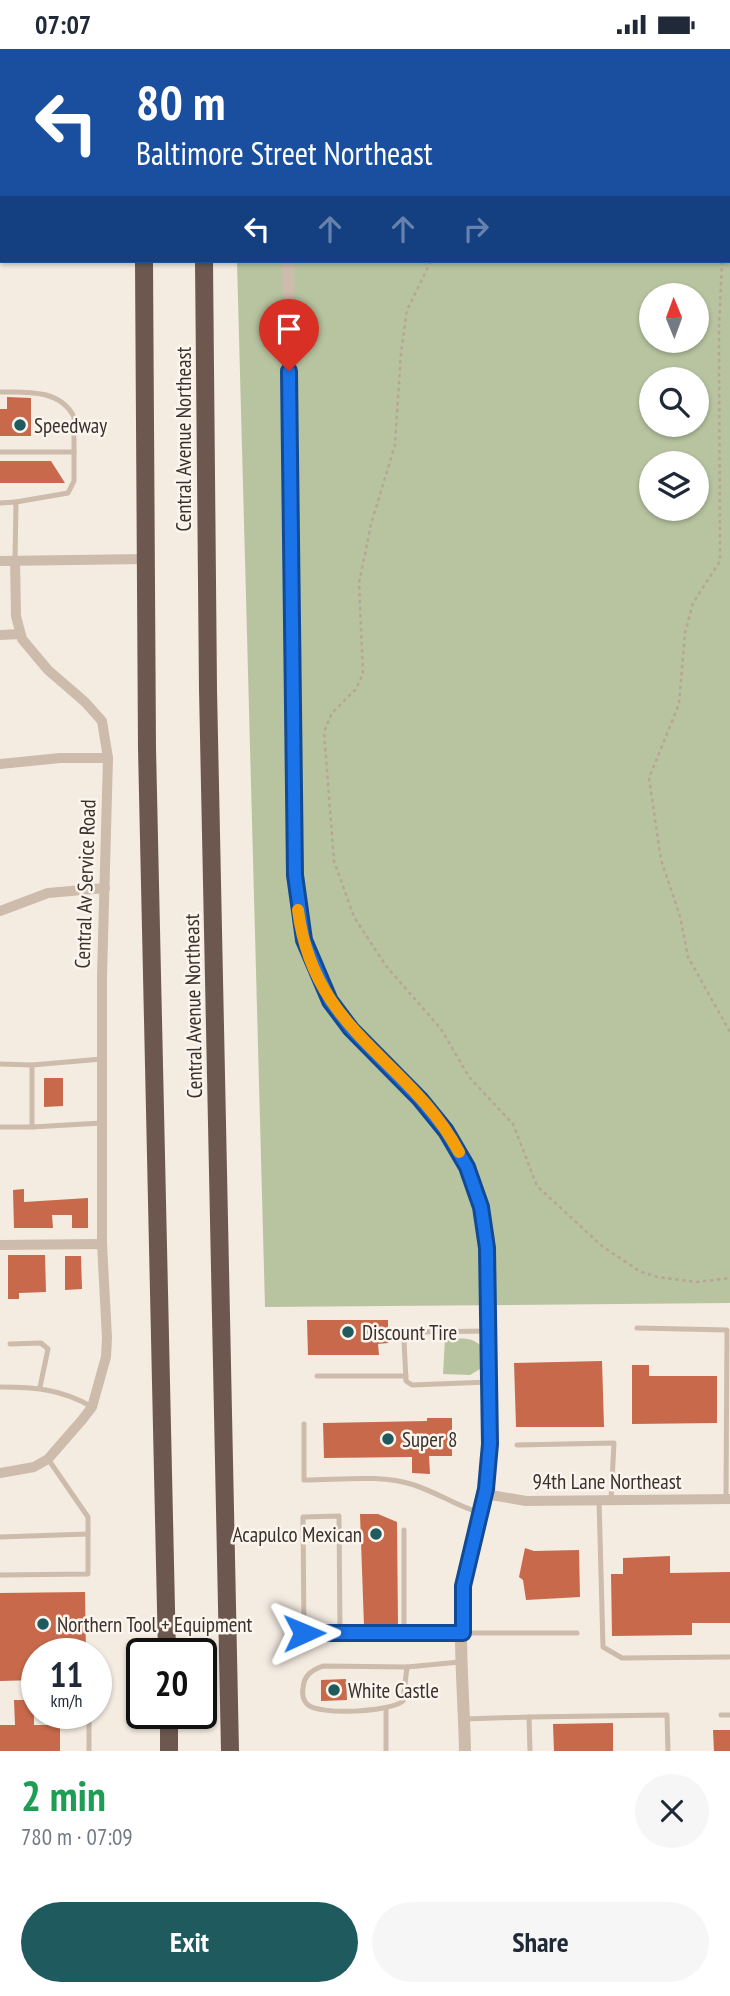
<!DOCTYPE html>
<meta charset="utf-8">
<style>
body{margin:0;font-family:"PT Sans Narrow",sans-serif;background:#f6f6f7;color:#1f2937;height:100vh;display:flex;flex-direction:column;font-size:26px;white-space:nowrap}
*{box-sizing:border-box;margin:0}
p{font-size:23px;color:#747a83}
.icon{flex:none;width:38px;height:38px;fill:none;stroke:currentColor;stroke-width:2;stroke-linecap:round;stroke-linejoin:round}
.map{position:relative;height:1702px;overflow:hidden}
.side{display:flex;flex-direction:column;background:#fff;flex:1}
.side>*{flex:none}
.hud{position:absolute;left:0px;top:0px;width:732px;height:214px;box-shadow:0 2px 5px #0004;background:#1a4fa0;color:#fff;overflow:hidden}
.needle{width:46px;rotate:359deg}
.buttons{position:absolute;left:639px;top:234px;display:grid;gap:14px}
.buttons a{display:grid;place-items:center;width:70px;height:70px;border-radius:50%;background:#fff;box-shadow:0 2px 5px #0004;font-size:35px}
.speed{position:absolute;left:21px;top:1589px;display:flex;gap:14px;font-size:35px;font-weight:700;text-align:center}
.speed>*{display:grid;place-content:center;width:91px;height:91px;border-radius:50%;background:#fff;box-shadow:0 2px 5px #0004;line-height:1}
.speed small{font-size:18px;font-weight:400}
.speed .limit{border:4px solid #111;border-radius:10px;background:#fff;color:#111}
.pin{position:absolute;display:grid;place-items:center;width:60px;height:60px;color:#fff;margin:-72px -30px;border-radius:50% 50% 50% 0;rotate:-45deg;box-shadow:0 0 7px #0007}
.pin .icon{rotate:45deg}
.me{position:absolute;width:77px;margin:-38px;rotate:89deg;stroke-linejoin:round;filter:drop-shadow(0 0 5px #0008)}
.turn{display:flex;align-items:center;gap:24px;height:147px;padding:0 21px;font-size:32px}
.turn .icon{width:91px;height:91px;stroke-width:2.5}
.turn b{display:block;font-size:49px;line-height:60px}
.lanes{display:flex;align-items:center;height:66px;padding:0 21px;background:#0003;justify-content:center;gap:35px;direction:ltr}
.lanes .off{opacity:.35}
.round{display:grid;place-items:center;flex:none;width:74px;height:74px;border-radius:37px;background:#f6f6f7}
.head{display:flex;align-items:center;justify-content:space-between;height:119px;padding:0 21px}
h1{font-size:42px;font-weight:800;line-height:52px;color:#1e9e55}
.cta{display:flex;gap:14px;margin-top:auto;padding:14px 21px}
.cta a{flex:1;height:80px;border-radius:42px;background:#1f5a5e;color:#fff;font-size:28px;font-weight:800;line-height:80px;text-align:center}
.cta a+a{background:#f6f6f7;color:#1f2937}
.status{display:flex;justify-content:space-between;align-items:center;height:49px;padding:0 35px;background:#fff;direction:ltr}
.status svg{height:19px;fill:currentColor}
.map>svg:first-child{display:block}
</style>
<div class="status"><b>07:07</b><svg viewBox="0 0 49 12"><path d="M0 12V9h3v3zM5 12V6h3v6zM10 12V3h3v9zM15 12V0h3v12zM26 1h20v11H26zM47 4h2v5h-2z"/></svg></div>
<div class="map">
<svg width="730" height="1702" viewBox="0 0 730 1702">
<rect width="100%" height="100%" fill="#f4ebe1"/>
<g fill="#b8c4a0" fill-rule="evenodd">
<path d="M231,0h499v1254l-465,4 -28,-1046h493v-210zM651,247h45v45h-45zM651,331h45v45h-45zM651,415h45v45h-45z"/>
<path d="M445,1290c14,0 26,-3 36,7l-1,23 -10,6 -27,-1z"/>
</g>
<g fill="#c8694b">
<polygon points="7,348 31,349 31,387 0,387 0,360 7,360"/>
<polygon points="0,412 51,412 65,434 0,434"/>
<polygon points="44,1029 63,1029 63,1057 44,1058"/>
<polygon points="24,1140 24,1153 88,1149 88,1179 72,1179 72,1166 52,1166 53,1179 14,1179 13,1141"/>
<polygon points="8,1206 45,1206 46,1243 19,1244 19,1250 8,1250"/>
<polygon points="65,1207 81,1207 82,1240 65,1241"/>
<polygon points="307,1271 388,1271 388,1294 378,1295 379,1306 308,1306"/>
<polygon points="602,1312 604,1378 516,1378 514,1314"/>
<polygon points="632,1316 649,1316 649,1327 717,1327 717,1374 632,1375"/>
<polygon points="427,1369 452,1369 452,1407 429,1407 430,1425 412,1424 412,1408 324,1409 323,1374 427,1372"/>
<polygon points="360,1465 378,1465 397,1473 398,1576 364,1577"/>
<polygon points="525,1499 534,1502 579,1501 580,1548 526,1551 523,1531 519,1528"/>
<polygon points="670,1507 670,1524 730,1523 730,1574 692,1574 692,1586 612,1587 611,1525 623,1525 623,1509"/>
<polygon points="85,1543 86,1605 37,1605 37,1631 0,1632 0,1544"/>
<polygon points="346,1630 347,1651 321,1652 321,1631"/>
<polygon points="14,1651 34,1651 34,1676 60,1676 60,1702 0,1702 0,1676 15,1676"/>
<polygon points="613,1674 613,1702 554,1702 553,1675"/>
<polygon points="713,1681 730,1681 730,1702 714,1702"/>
</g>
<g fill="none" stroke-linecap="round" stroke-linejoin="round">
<g stroke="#b9a596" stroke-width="2.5" stroke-dasharray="3.5 3.5" stroke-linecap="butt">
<polyline points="441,2 441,0"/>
<polyline points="431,212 407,261 401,303 395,396 371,475 359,534 363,625 356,640 332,664 324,683 334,812 354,868 386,917 441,980 469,1028 513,1075 537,1137 602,1197 639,1222 657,1228 697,1233 730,1229"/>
<polyline points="722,212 719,280 720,512 693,554 685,584 679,655 649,729 661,811 680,867 688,908 730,983"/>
</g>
<g stroke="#cdbbac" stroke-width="5">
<polyline points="0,141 2,141"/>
<polyline points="0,183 2,183"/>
<path d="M0,343c26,0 60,-3 74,25v64l-6,12 -52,9"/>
<polyline points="0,403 74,403"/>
<polyline points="0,454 16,453 15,511"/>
<polyline points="102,1010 32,1016 32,1078 102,1074"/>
<polyline points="0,1015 32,1016"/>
<polyline points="0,1078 32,1078"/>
<polyline points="637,1279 727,1281 726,1450"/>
<polyline points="489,1282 412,1283 404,1291 406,1332 412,1336 489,1333"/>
<polyline points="10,1295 41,1294 48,1300 40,1338"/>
<polyline points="317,1327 406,1327"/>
<path d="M0,1338c34,0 62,2 92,20"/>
<path d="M304,1375v56c36,0 76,-6 110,5 24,8 43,21 66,28"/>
<polyline points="517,1396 614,1394 611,1451"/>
<polyline points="599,1451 603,1598 622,1609 730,1608"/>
<polyline points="404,1481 404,1583"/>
<polyline points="0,1488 88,1485"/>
<polyline points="0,1526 88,1525 88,1468 48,1410"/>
<polyline points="340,1583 339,1467 303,1468 304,1584 577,1584"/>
<path d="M323,1617l84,1 -4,34c-12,11 -85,15 -96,3 -4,-4 -5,-10 -4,-16 1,-13 9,-18 20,-22z"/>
<polyline points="407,1618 460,1613"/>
<polyline points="89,1664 89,1702"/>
<polyline points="721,1666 730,1666"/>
<polyline points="529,1668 667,1666 668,1702"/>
<polyline points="464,1670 529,1668 530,1702"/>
<polyline points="386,1702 386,1660"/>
</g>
<g stroke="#cdbbac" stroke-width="10">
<polyline points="0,512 146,510"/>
<polyline points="0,586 20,585"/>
<polyline points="0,715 60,709 108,709"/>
<polyline points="0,862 48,844 105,839"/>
<polyline points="0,1196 102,1195"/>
<polyline points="0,1424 34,1418 48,1410 82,1371 92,1358 106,1308 107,1289 102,1195 102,927 108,709 102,672 85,653 48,621 22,590 16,567 15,511"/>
<polyline points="485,1445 526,1452 730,1450"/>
</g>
<g stroke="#cdbbac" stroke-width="12">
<polyline points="359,2 360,0"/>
<path d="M288,212l7,614c2,44 11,88 35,126 45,71 121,106 147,192 18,59 12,128 13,190 0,35 2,71 -4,105 -6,34 -20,65 -23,99 -5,53 1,110 2,164"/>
</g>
<g stroke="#6c584f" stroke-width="18">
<polyline points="143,0 143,2"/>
<polyline points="203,0 203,2"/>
<polyline points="144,212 147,699 167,1605"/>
<polyline points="204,212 208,640 230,1702"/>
<polyline points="169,1664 169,1702"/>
</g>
</g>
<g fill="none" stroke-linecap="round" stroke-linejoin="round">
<defs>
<polyline id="route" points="289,322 295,826 304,891 330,952 351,980 420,1050 446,1082 467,1118 481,1158 487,1199 490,1395 486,1440 463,1537 463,1584 304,1584"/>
</defs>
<use href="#route" stroke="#114b97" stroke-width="18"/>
<use href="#route" stroke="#1a73e8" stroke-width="12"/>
<path stroke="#f59e0b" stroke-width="12" d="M298,861c16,124 110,147 161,242"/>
</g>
<g fill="#1f5a5e" stroke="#fbf5ee" stroke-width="2.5">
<circle cx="20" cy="376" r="7"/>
<circle cx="348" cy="1283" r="7"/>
<circle cx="388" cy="1390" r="7"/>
<circle cx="376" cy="1485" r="7"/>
<circle cx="43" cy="1575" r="7"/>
<circle cx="334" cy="1641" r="7"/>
</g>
<g text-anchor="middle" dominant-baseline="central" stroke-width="5" stroke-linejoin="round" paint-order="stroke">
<g font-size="21" fill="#3b302b" stroke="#fbf5ee" text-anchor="start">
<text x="34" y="376">Speedway</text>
<text x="362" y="1283">Discount Tire</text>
<text x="402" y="1390">Super 8</text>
<text x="362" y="1485" text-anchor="end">Acapulco Mexican</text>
<text x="57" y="1575">Northern Tool + Equipment</text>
<text x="348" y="1641">White Castle</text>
</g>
<g font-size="21" fill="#3b302b" stroke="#fbf5ee">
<text transform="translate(183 390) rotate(-90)">Central Avenue Northeast</text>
<text transform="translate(85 835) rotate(-88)">Central Av Service Road</text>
<text transform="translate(193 957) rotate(-91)">Central Avenue Northeast</text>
<text x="607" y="1432">94th Lane Northeast</text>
</g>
</g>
</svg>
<div class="buttons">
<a><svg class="needle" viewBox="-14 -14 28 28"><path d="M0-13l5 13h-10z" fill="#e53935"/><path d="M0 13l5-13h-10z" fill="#747a83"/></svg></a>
<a><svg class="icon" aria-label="search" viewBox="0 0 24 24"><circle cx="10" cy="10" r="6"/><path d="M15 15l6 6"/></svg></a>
<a><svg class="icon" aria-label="layers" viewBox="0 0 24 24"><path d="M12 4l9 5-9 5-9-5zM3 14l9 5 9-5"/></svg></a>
</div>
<div class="speed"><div>11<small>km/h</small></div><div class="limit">20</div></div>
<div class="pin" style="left:289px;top:322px;background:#d93025"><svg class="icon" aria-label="arrive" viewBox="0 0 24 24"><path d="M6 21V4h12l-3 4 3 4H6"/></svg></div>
<svg class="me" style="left:304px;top:1584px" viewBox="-20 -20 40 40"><path d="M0-17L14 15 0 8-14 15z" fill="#1a73e8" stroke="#fff" stroke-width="4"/></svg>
<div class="hud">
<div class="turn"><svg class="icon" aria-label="left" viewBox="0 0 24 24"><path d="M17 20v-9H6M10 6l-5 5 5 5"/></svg><div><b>80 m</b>Baltimore Street Northeast</div></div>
<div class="lanes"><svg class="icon" aria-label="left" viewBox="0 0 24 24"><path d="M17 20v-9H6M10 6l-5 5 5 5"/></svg><svg class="icon off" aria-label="ahead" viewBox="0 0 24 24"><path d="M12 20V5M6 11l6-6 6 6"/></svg><svg class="icon off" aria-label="ahead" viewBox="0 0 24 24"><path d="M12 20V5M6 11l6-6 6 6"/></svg><svg class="icon off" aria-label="right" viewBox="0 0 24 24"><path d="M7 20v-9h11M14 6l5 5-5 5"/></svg></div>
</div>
</div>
<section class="side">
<div class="head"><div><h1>2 min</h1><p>780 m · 07:09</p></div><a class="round"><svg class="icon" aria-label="close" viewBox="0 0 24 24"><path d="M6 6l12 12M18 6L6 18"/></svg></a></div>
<div class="cta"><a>Exit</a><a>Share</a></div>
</section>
